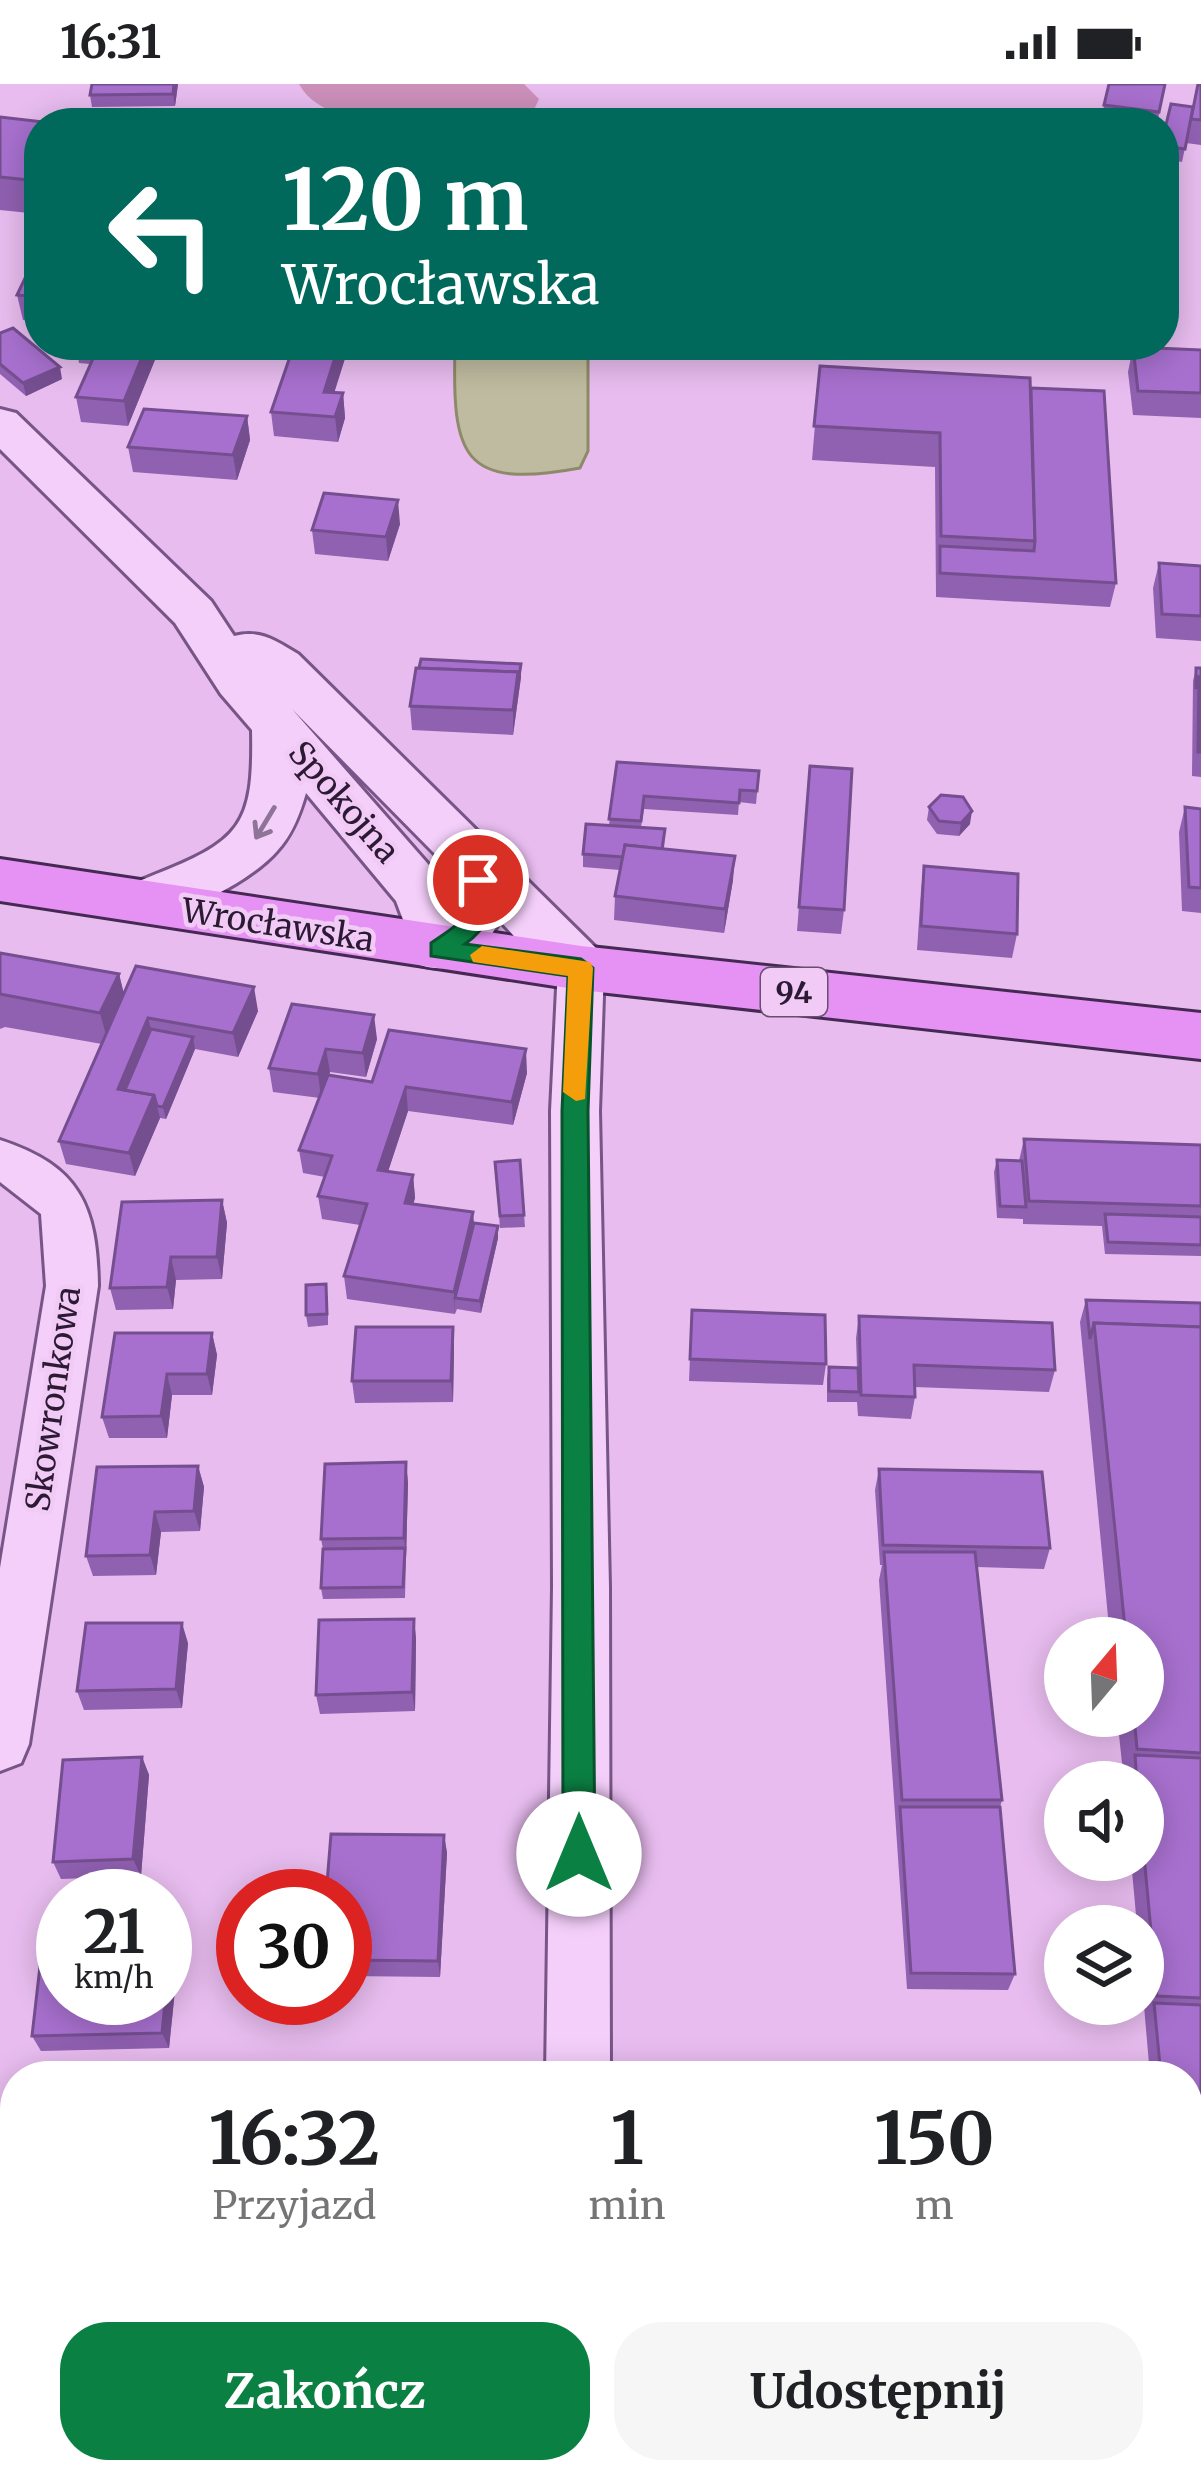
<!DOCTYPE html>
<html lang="pl">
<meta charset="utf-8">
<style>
body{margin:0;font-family:Merriweather,serif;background:#f6f6f6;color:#202124;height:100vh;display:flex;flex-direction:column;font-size:45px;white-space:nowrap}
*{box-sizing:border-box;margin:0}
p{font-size:39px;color:#757577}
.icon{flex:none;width:66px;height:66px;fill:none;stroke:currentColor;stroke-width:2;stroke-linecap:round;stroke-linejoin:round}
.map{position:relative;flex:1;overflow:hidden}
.side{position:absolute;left:0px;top:1977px;width:1203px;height:423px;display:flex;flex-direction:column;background:#fff;border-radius:48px 48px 0 0;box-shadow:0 6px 30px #0003}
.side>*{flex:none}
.hud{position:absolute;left:24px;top:24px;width:1155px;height:252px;border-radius:48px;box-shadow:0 6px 30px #0003;background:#00695c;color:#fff;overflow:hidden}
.needle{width:78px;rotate:19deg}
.fabs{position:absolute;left:1044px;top:1533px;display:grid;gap:24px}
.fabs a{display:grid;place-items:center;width:120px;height:120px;border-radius:50%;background:#fff;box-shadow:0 6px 30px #0003;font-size:60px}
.speed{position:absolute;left:36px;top:1785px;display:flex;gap:24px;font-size:60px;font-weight:700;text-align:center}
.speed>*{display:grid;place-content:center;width:156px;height:156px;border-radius:50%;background:#fff;box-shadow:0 6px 30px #0003;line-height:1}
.speed small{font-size:30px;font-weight:400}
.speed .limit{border:18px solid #d22;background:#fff;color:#111}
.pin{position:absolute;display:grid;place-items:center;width:102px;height:102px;color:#fff;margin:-51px;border:6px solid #fff;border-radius:50%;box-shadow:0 3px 12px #0007}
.me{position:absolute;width:132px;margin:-66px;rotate:0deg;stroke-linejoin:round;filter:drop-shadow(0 0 9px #0008)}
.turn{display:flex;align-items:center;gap:42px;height:252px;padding:0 60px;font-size:54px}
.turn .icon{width:156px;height:156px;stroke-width:2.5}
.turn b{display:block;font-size:84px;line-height:102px}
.eta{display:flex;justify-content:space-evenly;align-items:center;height:204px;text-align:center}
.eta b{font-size:72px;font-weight:700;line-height:84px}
.button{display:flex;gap:24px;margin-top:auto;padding:24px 60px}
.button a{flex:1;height:138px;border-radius:48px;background:#0b8043;color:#fff;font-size:48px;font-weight:700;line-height:138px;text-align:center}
.button a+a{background:#f6f6f6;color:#202124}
.status{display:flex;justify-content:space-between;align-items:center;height:84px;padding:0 60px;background:#fff;direction:ltr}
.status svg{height:33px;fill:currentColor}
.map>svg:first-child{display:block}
</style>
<div class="status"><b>16:31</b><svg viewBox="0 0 49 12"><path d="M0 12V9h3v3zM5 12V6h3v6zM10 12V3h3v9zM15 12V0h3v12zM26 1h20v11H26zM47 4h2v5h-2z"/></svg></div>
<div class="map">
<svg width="1201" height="2398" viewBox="0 0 1201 2398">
<rect width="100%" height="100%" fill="#e8bcef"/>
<path fill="#cc90bb" d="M299,0h225l15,15 -8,17c-56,2 -201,27 -232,-32z"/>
<path fill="#bfbba0" stroke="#8d8a68" stroke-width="3" d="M455,261h133v106l-8,17c-119,22 -128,-12 -125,-123z"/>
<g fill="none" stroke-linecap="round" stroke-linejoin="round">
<defs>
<g id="minor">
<polygon points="581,867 597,872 604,884 599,1027 609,1503 610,1992 546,1992 553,1503 551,1027 558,884 565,872"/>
<path d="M0,1056c80,26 97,66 98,146l-69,458 -8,19 -21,8v-203l46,-282 -5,-72 -41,-32z"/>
<polygon points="15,2167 15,2233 0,2234 0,2168"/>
<rect x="548" y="2385" width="70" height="13"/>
</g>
<path id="tertiary" d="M0,325l16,4 195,188 23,35c27,-7 42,5 64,18l303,299 8,15 -8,15c-45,13 -72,-33 -101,-62 -19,32 -40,56 -80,44l-24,-64 -90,-108c-6,21 -14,42 -29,58 -28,33 -117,78 -158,66l-8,-14c10,-16 21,-19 38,-26 92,-36 105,-50 103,-147l-31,-36 -46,-71 -175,-174zM292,625l144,146 11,17 6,33 -11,-25z"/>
<polygon id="primary" points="0,775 581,862 1201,929 1201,975 581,906 0,817"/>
</defs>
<use href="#minor" stroke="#775586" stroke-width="6"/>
<use href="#tertiary" stroke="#775586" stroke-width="6"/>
<use href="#primary" stroke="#442a53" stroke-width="6"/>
<use href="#minor" fill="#f4cffa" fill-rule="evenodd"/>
<use href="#tertiary" fill="#f4cffa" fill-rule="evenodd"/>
<use href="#primary" fill="#e691f4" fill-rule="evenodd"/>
</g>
<g fill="#9060b1">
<polygon points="178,0 175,22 92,23 90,11"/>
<polygon points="1166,0 1157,39 1101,39 1104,21"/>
<polygon points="1201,1 1201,61 1186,59 1182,78 1164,75 1164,49 1193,23"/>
<polygon points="0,33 39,39 39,130 0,126"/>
<polygon points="39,165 39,237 23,236 17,211"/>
<polygon points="0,249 62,295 26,312 0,290"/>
<polygon points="76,261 161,261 128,342 81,338 76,313 90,280 79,279"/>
<polygon points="253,261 346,261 347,268 334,308 343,309 345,334 338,358 274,352 271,328 293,264"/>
<polygon points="1133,263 1201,266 1201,334 1133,331 1128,288"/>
<polygon points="820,282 1031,304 1116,499 1110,523 936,513 935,383 812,376"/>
<polygon points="247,332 250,356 237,396 133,388 128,363"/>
<polygon points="400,440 388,477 315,470 312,446"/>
<polygon points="1159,479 1201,482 1201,557 1156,554 1153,504"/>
<polygon points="1196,584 1201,584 1201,693 1192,692 1193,597"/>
<polygon points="521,593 513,651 412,646 410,622"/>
<polygon points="617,678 759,687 756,720 739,718 738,731 644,725 641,743 665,745 664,765 733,796 724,849 614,836 615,812 620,786 583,783 583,770 609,741"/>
<polygon points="810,682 844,826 841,850 797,847"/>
<polygon points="929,723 970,740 959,752 937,750 927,736"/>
<polygon points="1185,723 1201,725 1201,829 1182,827 1179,748"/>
<polygon points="924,782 1017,850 1012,874 917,866 921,806"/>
<polygon points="0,869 119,890 124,910 258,927 238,973 195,965 166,1035 160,1034 135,1092 66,1080 59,1057 102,960 5,943 0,945"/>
<polygon points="292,920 377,955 366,993 330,988 329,991 372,998 527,989 513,1041 408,1027 388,1087 413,1091 415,1114 413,1120 473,1128 474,1139 498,1142 498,1154 481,1229 457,1225 455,1230 347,1215 344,1192 360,1141 322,1135 318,1112 325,1093 303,1089 299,1066 320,1014 273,1008 269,984"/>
<polygon points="1024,1055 1201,1061 1201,1172 1105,1170 1102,1142 1023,1140 1023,1135 997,1134 994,1088 997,1076 1019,1077"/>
<polygon points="520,1076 525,1143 500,1144 495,1078"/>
<polygon points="222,1116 227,1139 222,1195 176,1196 173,1225 116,1226 110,1204"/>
<polygon points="328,1212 328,1241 308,1243 306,1231"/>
<polygon points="1086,1216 1201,1219 1201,2063 1188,2063 1188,1992 1150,1992 1143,1910 1143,1842 1137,1842 1131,1776 1143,1776 1143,1698 1124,1698 1117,1632 1143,1632 1143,1554 1110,1554 1080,1238"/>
<polygon points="692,1226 826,1280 823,1301 689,1297"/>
<polygon points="859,1232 1055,1286 1049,1308 914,1303 915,1313 911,1335 858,1332 857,1318 827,1318 827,1294 829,1283 857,1284 856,1254"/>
<polygon points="453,1243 454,1265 453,1318 355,1319 352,1297"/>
<polygon points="212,1249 217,1271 212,1311 172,1311 167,1354 109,1354 102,1333"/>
<polygon points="406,1378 408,1399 405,1514 323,1515 321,1504 323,1465 321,1455"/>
<polygon points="198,1382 204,1403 200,1447 161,1448 156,1491 93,1492 86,1472"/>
<polygon points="879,1385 1050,1464 1044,1485 977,1483 1002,1716 1000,1723 1015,1890 1008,1906 907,1905 879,1496 882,1481 880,1481 875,1406"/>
<polygon points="414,1535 416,1555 415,1627 320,1630 316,1611"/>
<polygon points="188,1559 182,1624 84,1626 77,1607"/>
<polygon points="142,1673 149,1691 141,1792 61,1795 53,1778"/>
<polygon points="444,1751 447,1769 440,1893 345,1892 345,1812"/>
<polygon points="175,1906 169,1964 41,1967 32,1952 63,1914"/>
<polygon points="15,2050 15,2155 13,2155 3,2142"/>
</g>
<g fill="#754e90">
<polygon points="174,0 178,0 175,22 173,10"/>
<polygon points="147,261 161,261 128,342 124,317"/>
<polygon points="339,261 346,261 347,268 327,332 324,308"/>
<polygon points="60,283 62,295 26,312 23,299"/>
<polygon points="343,309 345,334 338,358 335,333"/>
<polygon points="247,332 250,356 237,396 233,371"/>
<polygon points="398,416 400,440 388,477 386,453"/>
<polygon points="521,580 521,593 513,651 513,626 518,588"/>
<polygon points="972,727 970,740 959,752 961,739"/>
<polygon points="735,772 733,796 724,849 725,825"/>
<polygon points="119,890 127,923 109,962 100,929"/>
<polygon points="254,903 258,927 238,973 233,949"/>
<polygon points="374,931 377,955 366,993 363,969"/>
<polygon points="148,934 154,957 128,1017 118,1005"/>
<polygon points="193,953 195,965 166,1035 163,1023"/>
<polygon points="326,965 330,988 321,1014 318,990"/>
<polygon points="526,965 527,989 513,1041 512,1018"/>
<polygon points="406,1003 408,1027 381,1109 378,1086"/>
<polygon points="154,1011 160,1034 135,1092 129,1069"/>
<polygon points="413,1091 415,1114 407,1142 405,1119"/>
<polygon points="222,1116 227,1139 222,1195 217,1173"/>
<polygon points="473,1128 474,1151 455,1214 455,1230 454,1208"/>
<polygon points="498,1142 498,1154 481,1229 480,1217"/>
<polygon points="171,1173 176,1196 173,1225 167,1203"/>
<polygon points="453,1243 454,1265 453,1318 451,1297"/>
<polygon points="212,1249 217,1271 212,1311 207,1290"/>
<polygon points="167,1290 172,1311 167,1354 161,1332"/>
<polygon points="406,1378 408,1399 406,1474 404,1454"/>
<polygon points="198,1382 204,1403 200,1447 194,1427"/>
<polygon points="155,1428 161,1448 156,1491 150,1471"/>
<polygon points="414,1535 416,1555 415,1627 412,1608"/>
<polygon points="182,1539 188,1559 182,1624 176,1605"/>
<polygon points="142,1673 149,1691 141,1792 133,1775"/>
<polygon points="444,1751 447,1769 440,1893 438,1877"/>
<polygon points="168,1889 175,1906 169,1964 162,1949"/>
</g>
<g fill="#a770ce" stroke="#754e90" stroke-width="3">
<polygon points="92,0 174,0 173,10 90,11"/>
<polygon points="1109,0 1165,0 1159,28 1104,21"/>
<polygon points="1198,0 1201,1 1201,36 1191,35"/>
<polygon points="1171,20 1193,23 1185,65 1164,62 1164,49"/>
<polygon points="0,33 52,39 39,39 39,97 0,93"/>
<polygon points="39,165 39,213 17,211"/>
<polygon points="13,244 60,283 23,299 0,280 0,249"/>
<polygon points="99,261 147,261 124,317 76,313"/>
<polygon points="294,261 339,261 324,308 343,309 335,333 271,328"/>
<polygon points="1133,263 1201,266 1201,309 1138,307"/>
<polygon points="820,282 1030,294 1035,457 941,452 940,349 814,342"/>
<polygon points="1031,304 1104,307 1116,499 940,489 940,462 1034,467 1035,457"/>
<polygon points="144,325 247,332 233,371 128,363"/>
<polygon points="324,409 398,416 386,453 312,446"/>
<polygon points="1159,479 1201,482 1201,532 1162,530"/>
<polygon points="421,575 521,580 518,599 518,588 419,584"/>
<polygon points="416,584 518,588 513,626 410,622"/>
<polygon points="1196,584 1201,584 1201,594 1199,593 1196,605"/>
<polygon points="1199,593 1201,594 1201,668 1198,668"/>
<polygon points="617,678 759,687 757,707 740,706 739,719 644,712 641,737 609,735"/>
<polygon points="810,682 852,685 844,826 799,823"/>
<polygon points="941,711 963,713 972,727 961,739 939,737 929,723"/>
<polygon points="1185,723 1201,725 1201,804 1189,803"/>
<polygon points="586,740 665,745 662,765 625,761 623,773 583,770"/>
<polygon points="625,761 735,772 725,825 615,812"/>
<polygon points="924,782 1018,790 1017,850 921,842"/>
<polygon points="0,869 119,890 100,929 0,910"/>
<polygon points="136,882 254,903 233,949 148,934 118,1005 154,1011 129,1069 59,1057"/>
<polygon points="292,920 374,931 363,969 326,965 318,990 269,984"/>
<polygon points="151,945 193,953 163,1023 157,1022 154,1011 125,1006"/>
<polygon points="389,946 526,965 512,1018 406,1003 378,1086 413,1091 405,1119 473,1128 454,1208 344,1192 367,1120 318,1112 332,1072 299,1066 328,991 372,998"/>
<polygon points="1024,1055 1201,1061 1201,1122 1029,1117"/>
<polygon points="520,1076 524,1131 500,1132 495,1078"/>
<polygon points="997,1076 1022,1077 1026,1123 1000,1122"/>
<polygon points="222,1116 217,1173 171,1173 167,1203 110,1204 122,1118"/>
<polygon points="1105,1130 1201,1133 1201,1161 1108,1158"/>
<polygon points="474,1139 498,1142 480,1217 455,1214"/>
<polygon points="326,1200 327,1230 306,1231 306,1201"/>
<polygon points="1086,1216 1201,1219 1201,1243 1094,1239 1090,1255"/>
<polygon points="692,1226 825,1231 826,1280 690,1275"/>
<polygon points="859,1232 1052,1239 1055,1286 914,1281 915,1313 861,1311"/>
<polygon points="1094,1239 1201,1243 1201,1669 1137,1665 1134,1632 1143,1632 1143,1554 1126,1554"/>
<polygon points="356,1243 453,1243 451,1297 352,1297"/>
<polygon points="115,1249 212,1249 207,1290 167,1290 161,1332 102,1333"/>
<polygon points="829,1283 858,1284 859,1308 829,1307"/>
<polygon points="406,1378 404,1454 321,1455 325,1380"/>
<polygon points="198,1382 194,1427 155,1428 150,1471 86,1472 97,1383"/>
<polygon points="879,1385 1042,1388 1050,1464 883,1461"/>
<polygon points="405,1464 403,1503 321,1504 323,1465"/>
<polygon points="884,1468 975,1468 1002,1716 902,1716"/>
<polygon points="414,1535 412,1608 316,1611 319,1536"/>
<polygon points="86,1539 182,1539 176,1605 77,1607"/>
<polygon points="1135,1671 1201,1674 1201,1914 1157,1912 1143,1761 1143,1698 1137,1698"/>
<polygon points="142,1673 133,1775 53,1778 63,1676"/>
<polygon points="900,1723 1000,1723 1015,1890 911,1889"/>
<polygon points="331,1750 444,1751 438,1877 345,1876 345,1812 326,1812"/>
<polygon points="63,1846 63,1914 165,1914 165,1890 168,1889 162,1949 32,1952 44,1847"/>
<polygon points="1154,1919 1201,1921 1201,2049 1188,2048 1188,1992 1161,1992"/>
<polygon points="15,2050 15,2141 3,2142"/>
<polygon points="335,2385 446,2385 445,2398 334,2398"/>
<polygon points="760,2385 869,2385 869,2398 759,2398"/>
</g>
<defs><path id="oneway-shaft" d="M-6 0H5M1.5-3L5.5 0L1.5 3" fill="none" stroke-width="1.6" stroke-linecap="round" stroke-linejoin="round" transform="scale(3)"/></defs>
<use stroke="#907498" href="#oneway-shaft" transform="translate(265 739) rotate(121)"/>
<path fill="#0b8043" stroke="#07532c" stroke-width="3" d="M478,788l12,8c4,29 -1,47 -25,64l116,15 12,9 -5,143 7,743 -4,10 -12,5 -11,-5 -5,-10 -1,-743 6,-135 -137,-20v-13c30,-21 41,-24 35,-63z"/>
<polygon fill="#f59e0b" points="482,862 590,878 593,884 585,1015 576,1017 563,1008 568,892 473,878 470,871"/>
<g text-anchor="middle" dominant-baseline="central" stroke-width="9" stroke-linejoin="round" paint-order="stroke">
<rect fill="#f1cbf6" stroke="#674f6f" stroke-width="3" x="761" y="884" width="66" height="48" rx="9"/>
<g font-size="30" font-weight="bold" fill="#2c1a35">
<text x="794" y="908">94</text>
</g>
<g font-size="33" fill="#2c1a35" stroke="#f1cbf6">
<text transform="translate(344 718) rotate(49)">Spokojna</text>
<text transform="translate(278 841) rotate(9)">Wrocławska</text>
<text transform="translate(53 1315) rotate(-82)">Skowronkowa</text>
</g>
</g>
</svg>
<div class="fabs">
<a><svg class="needle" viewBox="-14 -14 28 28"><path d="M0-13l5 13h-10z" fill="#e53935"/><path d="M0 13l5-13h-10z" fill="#757577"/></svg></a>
<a><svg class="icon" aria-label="sound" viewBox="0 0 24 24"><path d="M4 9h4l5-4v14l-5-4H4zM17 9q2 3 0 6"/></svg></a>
<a><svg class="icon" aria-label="layers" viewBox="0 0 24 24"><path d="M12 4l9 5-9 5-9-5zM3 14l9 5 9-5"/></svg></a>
</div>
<div class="speed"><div>21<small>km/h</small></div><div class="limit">30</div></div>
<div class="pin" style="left:478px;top:796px;background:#d93025"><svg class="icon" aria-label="arrive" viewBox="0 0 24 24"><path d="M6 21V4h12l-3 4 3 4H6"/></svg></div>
<svg class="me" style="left:579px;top:1770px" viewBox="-20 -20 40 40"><circle r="19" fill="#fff"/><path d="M0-13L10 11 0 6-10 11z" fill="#0b8043"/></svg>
<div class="hud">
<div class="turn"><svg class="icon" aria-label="left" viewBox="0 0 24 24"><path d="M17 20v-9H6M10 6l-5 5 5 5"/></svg><div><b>120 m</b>Wrocławska</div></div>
</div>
<section class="side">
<div class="eta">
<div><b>16:32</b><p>Przyjazd</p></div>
<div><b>1</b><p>min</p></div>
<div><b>150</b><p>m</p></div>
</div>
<div class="button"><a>Zakończ</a><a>Udostępnij</a></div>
</section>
</div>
